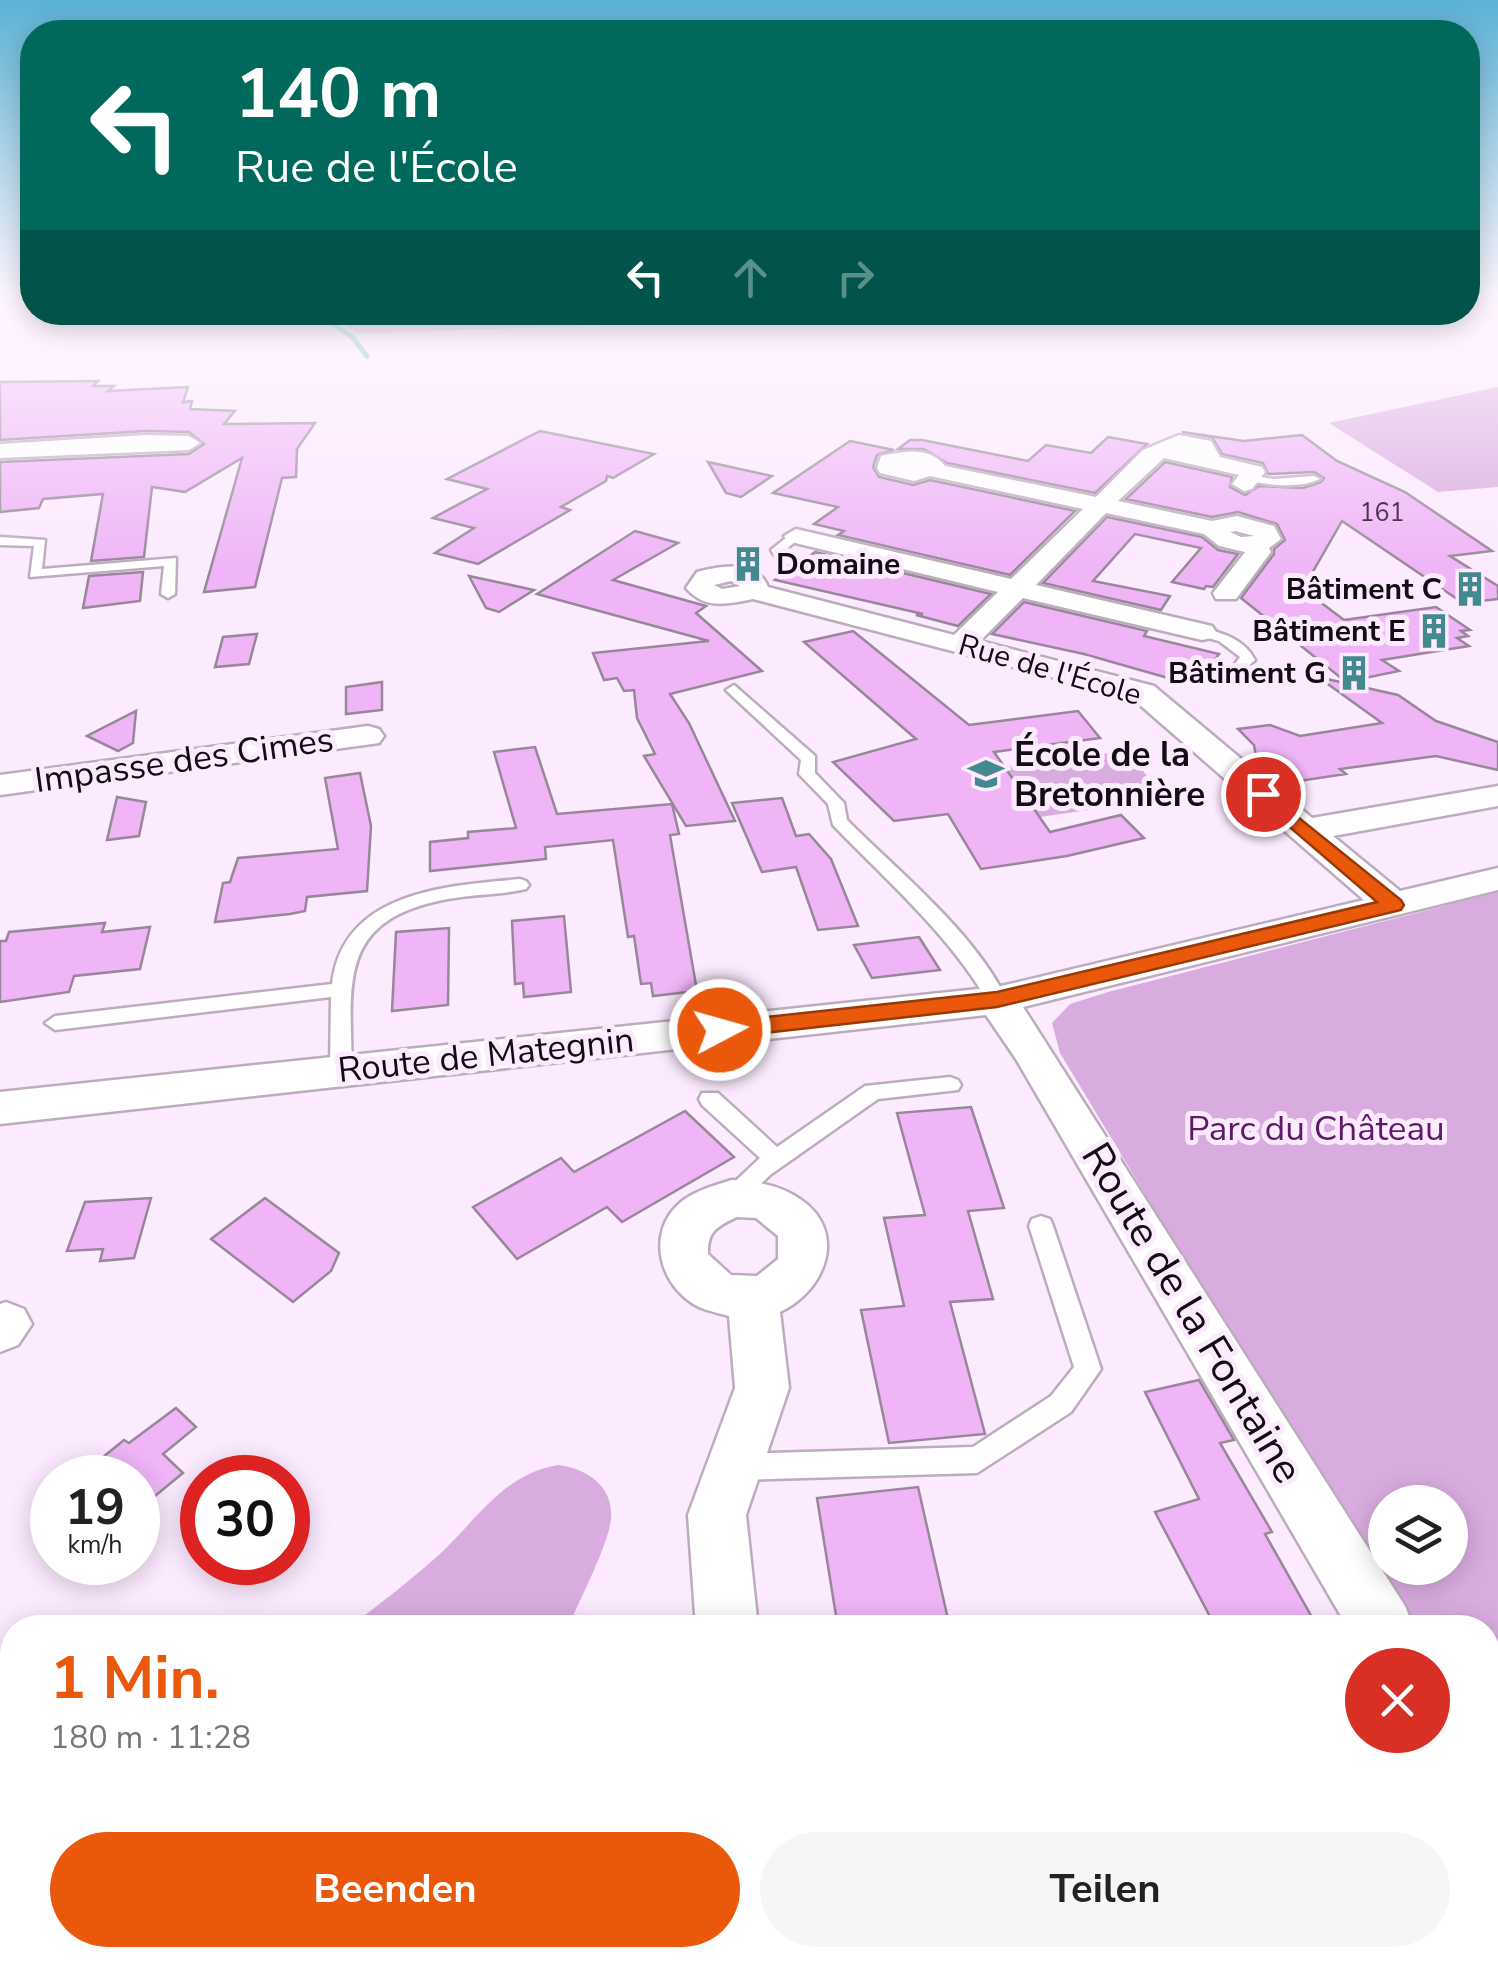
<!DOCTYPE html>
<html lang="de">
<meta charset="utf-8">
<style>
body{margin:0;font-family:"Nunito Sans",sans-serif;background:#f6f6f6;color:#222;height:100vh;display:flex;flex-direction:column;font-size:38px;white-space:nowrap}
*{box-sizing:border-box;margin:0}
p{font-size:32px;color:#767676}
.icon{flex:none;width:55px;height:55px;fill:none;stroke:currentColor;stroke-width:2;stroke-linecap:round;stroke-linejoin:round}
.map{position:relative;flex:1;overflow:hidden}
.side{position:absolute;left:0px;top:1615px;width:1500px;height:352px;display:flex;flex-direction:column;background:#fff;border-radius:40px 40px 0 0;box-shadow:0 5px 25px #0003}
.side>*{flex:none}
.top-card{position:absolute;left:20px;top:20px;width:1460px;height:305px;border-radius:40px;box-shadow:0 5px 25px #0003;background:#00695c;color:#fff;overflow:hidden}
.tools{position:absolute;left:1368px;top:1485px;display:grid;gap:20px}
.tools a{display:grid;place-items:center;width:100px;height:100px;border-radius:50%;background:#fff;box-shadow:0 5px 25px #0003;font-size:50px}
.speed{position:absolute;left:30px;top:1455px;display:flex;gap:20px;font-size:50px;font-weight:700;text-align:center}
.speed>*{display:grid;place-content:center;width:130px;height:130px;border-radius:50%;background:#fff;box-shadow:0 5px 25px #0003;line-height:1}
.speed small{font-size:25px;font-weight:400}
.speed .limit{border:15px solid #d22;background:#fff;color:#111}
.pin{position:absolute;display:grid;place-items:center;width:85px;height:85px;color:#fff;margin:-42px;border:5px solid #fff;border-radius:50%;box-shadow:0 2px 10px #0007}
.me{position:absolute;width:110px;margin:-55px;rotate:84deg;stroke-linejoin:round;filter:drop-shadow(0 0 8px #0008)}
.turn{display:flex;align-items:center;gap:35px;height:210px;padding:0 50px;font-size:45px}
.turn .icon{width:130px;height:130px;stroke-width:2.5}
.turn b{display:block;font-size:70px;line-height:85px}
.lanes{display:flex;align-items:center;height:95px;padding:0 50px;background:#0003;justify-content:center;gap:50px;direction:ltr}
.lanes .off{opacity:.35}
.round{display:grid;place-items:center;flex:none;width:105px;height:105px;border-radius:52px;background:#f6f6f6}
.headline{display:flex;align-items:center;justify-content:space-between;height:170px;padding:0 50px}
h1{font-size:60px;font-weight:700;line-height:75px;color:#ea580c}
.primary-button{display:flex;gap:20px;margin-top:auto;padding:20px 50px}
.primary-button a{flex:1;height:115px;border-radius:60px;background:#ea580c;color:#fff;font-size:40px;font-weight:700;line-height:115px;text-align:center}
.primary-button a+a{background:#f6f6f6;color:#222}
.map>svg:first-child{display:block}
</style>
<div class="map">
<svg width="1498" height="1966" viewBox="0 0 1498 1966">
<rect width="100%" height="100%" fill="#fceafe"/>
<g fill="#d9acdf" fill-rule="evenodd">
<polygon points="327,313 924,313 358,334"/>
<polygon points="1498,387 1498,487 1438,492 1329,423"/>
<polygon points="1109,753 1130,753 1164,799 1040,817 1004,767"/>
<path d="M1498,892v888l-10,-17v-135l-82,-1 -346,-574 -8,-30 18,-19 38,-12zM1385,1502h65v66h-65z"/>
<path d="M558,1465c28,3 56,21 53,54 -2,24 -32,83 -43,108h-219c31,-23 63,-48 92,-74 38,-36 63,-79 117,-88z"/>
</g>
<g fill="none" stroke-linecap="round" stroke-linejoin="round">
<polyline stroke="#28b0b8" stroke-width="5" points="316,312 352,337 367,356"/>
</g>
<g fill="#efb5f7" stroke="#978799" stroke-width="2.5">
<polygon points="98,381 93,386 114,386 108,391 188,387 183,402 192,401 190,409 235,411 224,424 315,423 297,449 296,477 282,478 255,587 204,592 242,458 185,492 152,487 144,557 91,561 103,494 43,499 39,508 0,512 0,462 189,454 204,444 189,432 146,431 0,440 0,382"/>
<polygon points="540,431 654,454 613,478 607,476 606,481 561,507 570,510 478,564 435,553 474,528 433,518 487,489 447,479"/>
<polygon points="1182,432 1244,441 1302,435 1337,461 1405,492 1492,551 1450,556 1498,586 1498,599 1463,603 1342,521 1303,589 1344,620 1436,607 1470,630 1461,631 1468,636 1457,638 1469,646 1382,660 1399,671 1346,682 1241,598 1274,554 1274,549 1285,540 1277,524 1238,512 1212,517 1126,499 1165,462 1232,477 1230,487 1245,495 1259,486 1303,488 1321,482 1324,478 1314,472 1268,474 1263,463 1222,454 1212,437"/>
<polygon points="1108,437 1147,444 1095,493 947,463 924,449 898,449 910,440 922,440 1028,461 1046,445 1091,453"/>
<polygon points="850,441 894,450 877,455 873,467 879,477 913,485 930,480 1075,511 1010,575 838,535 844,531 814,524 838,507 773,493"/>
<polygon points="708,462 772,476 741,497 726,493"/>
<polygon points="1107,517 1202,537 1218,550 1238,554 1213,587 1206,586 1204,589 1172,582 1201,548 1135,534 1093,581 1170,596 1161,610 1043,583"/>
<polygon points="635,531 678,543 613,580 706,606 696,613 762,671 670,694 689,723 735,821 686,826 644,756 655,754 637,718 634,690 624,691 617,678 604,680 593,653 709,641 537,594"/>
<polygon points="815,552 991,594 958,626 916,615 923,614 775,580"/>
<polygon points="143,572 140,601 83,608 89,576"/>
<polygon points="469,576 534,590 499,612 486,608"/>
<polygon points="1024,602 1147,631 1144,636 1219,654 1196,686 1084,654 992,634"/>
<polygon points="853,631 969,725 1078,711 1100,738 994,752 1050,832 1121,815 1144,838 1067,856 981,869 948,814 894,821 833,762 916,739 804,642"/>
<polygon points="257,634 249,664 215,667 223,637"/>
<polygon points="1318,677 1398,695 1436,721 1498,742 1498,770 1436,756 1340,769 1346,774 1279,784 1258,767 1254,745 1238,729 1270,725 1300,736 1382,723"/>
<polygon points="382,682 382,710 346,714 346,687"/>
<polygon points="136,711 133,743 118,751 87,736"/>
<polygon points="535,747 557,814 672,804 679,834 670,835 697,991 653,996 651,983 641,984 634,936 628,937 613,840 545,847 546,859 430,871 430,842 468,838 468,832 516,828 494,752"/>
<polygon points="360,773 371,826 367,891 307,897 305,911 290,914 215,922 223,883 230,882 238,858 338,849 325,778"/>
<polygon points="117,797 146,802 139,836 107,840"/>
<polygon points="782,798 796,836 809,834 831,859 858,926 818,930 796,867 762,872 732,803"/>
<polygon points="564,916 571,992 524,997 523,983 515,984 512,921"/>
<polygon points="105,923 102,932 150,927 140,969 74,976 69,992 0,1002 0,941 6,941 9,932"/>
<polygon points="449,928 448,1005 392,1011 396,932"/>
<polygon points="919,937 940,970 872,978 854,945"/>
<polygon points="971,1107 1004,1208 968,1211 993,1299 950,1302 985,1434 889,1443 861,1310 904,1306 884,1218 925,1215 897,1113"/>
<polygon points="685,1111 734,1157 622,1222 607,1207 517,1259 473,1207 561,1158 574,1172"/>
<polygon points="151,1198 134,1258 100,1261 103,1249 67,1251 85,1202"/>
<polygon points="265,1198 339,1253 331,1271 293,1302 211,1239"/>
<polygon points="1199,1380 1234,1440 1220,1443 1272,1532 1265,1534 1318,1628 1216,1628 1155,1512 1199,1499 1145,1392"/>
<polygon points="176,1408 196,1427 163,1454 183,1473 138,1510 138,1478 77,1478 124,1440 129,1443"/>
<polygon points="918,1487 950,1628 838,1628 817,1498"/>
</g>
<g fill="none" stroke-linecap="round" stroke-linejoin="round">
<defs>
<g id="service">
<path d="M1249,475l25,4 40,-3 6,3c-21,10 -52,6 -75,1v-4z"/>
<polygon points="792,533 802,536 784,551 791,561 790,564 780,564 771,550"/>
<polygon points="0,537 45,540 42,569 176,558 175,594 168,598 161,594 164,566 30,577 34,546 0,545"/>
<path d="M1202,628c21,5 42,11 53,32l-8,7h-10l-2,-3 5,-7 -21,-16 -22,-6 -2,-3z"/>
<path d="M734,685l81,71v17l29,30 3,17c53,53 127,112 160,180l-3,5h-14c-40,-70 -102,-123 -157,-180l-5,-21 -29,-30 2,-14 -72,-67 -3,-3z"/>
<path d="M520,879l6,2 3,4 -3,4c-25,6 -52,5 -78,10 -109,20 -98,80 -96,171l-3,5h-16l-3,-5 1,-73 -276,33 -10,-7 10,-7 277,-32c11,-93 114,-98 188,-105z"/>
<polygon points="950,1077 958,1080 961,1085 958,1090 878,1099 770,1175 741,1203 733,1206 725,1203 721,1197 725,1191 760,1158 702,1105 699,1099 702,1093 718,1093 777,1147 865,1086"/>
<polygon points="1041,1216 1050,1219 1053,1226 1101,1369 1071,1412 977,1473 737,1480 727,1476 723,1467 727,1458 737,1454 973,1447 1051,1396 1074,1367 1029,1226 1032,1219"/>
</g>
<g id="minor">
<polygon points="146,435 189,436 200,443 189,450 0,458 0,444"/>
<path d="M1179,435l32,6 9,16 42,10 3,5 -13,17 -8,2 -12,-7 7,-9 -75,-17 -46,43 94,20 25,-5 37,10 7,13 -12,9 2,4 -35,47h-20l-3,-6 32,-41 -26,-6 -15,-12 -98,-21 -70,72 176,41 4,6 -4,6 -10,2 -179,-42 -43,43 174,45 158,132 186,-32v20l-165,30 67,55 98,-23v22l-475,117 382,599 9,22h-66l-332,-569 -30,-44 -986,109v-32l997,-105 367,-87 -232,-202 -379,-99c-26,5 -48,11 -67,-11l11,-16c24,-6 60,-13 71,15l186,48 44,-43 -211,-51 -3,-5 12,-7 215,50 72,-70 -153,-33 -16,5 -34,-8 -3,-5 4,-12c23,-5 48,-10 64,10l151,31 47,-47zM1236,531l18,5 -13,1 -11,-5zM731,581l9,5 -18,3 -8,-4z"/>
<polygon points="368,726 379,729 384,736 379,743 0,795 0,775"/>
<path d="M732,1180c24,1 48,5 68,19 49,33 25,92 -20,113l9,76 -43,127 12,113h-62l-8,-113 47,-127 -6,-72c-10,-3 -21,-5 -30,-9 -40,-20 -54,-75 -18,-105 13,-11 35,-17 51,-22zM737,1217l19,1 22,18v23l-21,17 -26,-1 -23,-21c-1,-23 10,-28 29,-37z"/>
<polygon points="6,1302 24,1309 32,1324 18,1345 0,1352 0,1304"/>
<polygon points="1488,1766 1498,1770 1498,1851 1488,1847"/>
<polygon points="839,1955 912,1955 917,1966 843,1966"/>
</g>
</defs>
<use href="#service" stroke="#bdacbe" stroke-width="5"/>
<use href="#minor" stroke="#bdacbe" stroke-width="5"/>
<use href="#service" fill="#fff" fill-rule="evenodd"/>
<use href="#minor" fill="#fff" fill-rule="evenodd"/>
</g>
<linearGradient id="sky" x2="0" y2="1"><stop stop-color="#5bb2d5"/><stop offset="0.52" stop-color="#fef6ff"/><stop offset="1" stop-color="#fef6ff" stop-opacity="0"/></linearGradient>
<rect width="1498" height="568" fill="url(#sky)"/>
<polygon fill="#ea580c" stroke="#983908" stroke-width="2.5" points="1263,789 1401,900 1404,905 1401,910 997,1007 720,1038 708,1030 720,1022 997,992 1377,902 1256,798 1254,794"/>
<defs>
<symbol id="building-bare" viewBox="-9 -9 18 18"><path d="M-4-6H4V6H1V3H-1V6H-4ZM-2.5-4.3h1.7v1.8h-1.7ZM.8-4.3h1.7v1.8H.8ZM-2.5-1h1.7V.8h-1.7ZM.8-1h1.7V.8H.8Z" fill="#438a8f" stroke="#fceafe" stroke-width="2.5" paint-order="stroke"/></symbol>
<symbol id="school-bare" viewBox="-9 -9 18 18"><path d="M0-5L7-2L0 1L-7-2ZM-4 1L0 2.5L4 1V4Q0 6-4 4Z" fill="#438a8f" stroke="#fceafe" stroke-width="2.5" paint-order="stroke"/></symbol>
</defs>
<g fill-rule="evenodd">
<use href="#building-bare" x="723" y="539" width="50" height="50"/>
<use href="#building-bare" x="1445" y="564" width="50" height="50"/>
<use href="#building-bare" x="1409" y="606" width="50" height="50"/>
<use href="#building-bare" x="1329" y="648" width="50" height="50"/>
<use href="#school-bare" x="961" y="749" width="50" height="50"/>
</g>
<g text-anchor="middle" dominant-baseline="central" stroke-width="10" stroke-linejoin="round" paint-order="stroke">
<g font-size="25" fill="#49364c">
<text x="1382" y="513">161</text>
</g>
<g font-size="30" font-weight="bold" fill="#120c13" stroke="#fceafe" text-anchor="end">
<text x="776" y="564" text-anchor="start">Domaine</text>
<text x="1442" y="589">Bâtiment C</text>
<text x="1406" y="631">Bâtiment E</text>
<text x="1326" y="673">Bâtiment G</text>
</g>
<g font-size="30" fill="#120c13" stroke="#fceafe">
<text transform="translate(1050 670) rotate(16)">Rue de l'École</text>
</g>
<g font-size="35" font-weight="bold" fill="#120c13" stroke="#fceafe" text-anchor="start">
<text x="1014" y="754">École de la<tspan x="1014" dy="40">Bretonnière</tspan></text>
</g>
<g font-size="35" fill="#120c13" stroke="#fceafe">
<text transform="translate(184 760) rotate(-8)">Impasse des Cimes</text>
<text transform="translate(486 1055) rotate(-6)">Route de Mategnin</text>
</g>
<g font-size="35" fill="#5e1967" stroke="#fceafe">
<text x="1316" y="1128">Parc du Château</text>
</g>
<g font-size="42" fill="#120c13" stroke="#fceafe">
<text transform="translate(1192 1313) rotate(59)">Route de la Fontaine</text>
</g>
</g>
</svg>
<div class="tools">
<a><svg class="icon" aria-label="layers" viewBox="0 0 24 24"><path d="M12 4l9 5-9 5-9-5zM3 14l9 5 9-5"/></svg></a>
</div>
<div class="speed"><div>19<small>km/h</small></div><div class="limit">30</div></div>
<div class="pin" style="left:1263px;top:794px;background:#d93025"><svg class="icon" aria-label="arrive" viewBox="0 0 24 24"><path d="M6 21V4h12l-3 4 3 4H6"/></svg></div>
<svg class="me" style="left:720px;top:1030px" viewBox="-20 -20 40 40"><circle r="17" fill="#ea580c" stroke="#fff" stroke-width="3"/><path d="M0-11L8 9 0 5-8 9z" fill="#fff"/></svg>
<div class="top-card">
<div class="turn"><svg class="icon" aria-label="left" viewBox="0 0 24 24"><path d="M17 20v-9H6M10 6l-5 5 5 5"/></svg><div><b>140 m</b>Rue de l'École</div></div>
<div class="lanes"><svg class="icon" aria-label="left" viewBox="0 0 24 24"><path d="M17 20v-9H6M10 6l-5 5 5 5"/></svg><svg class="icon off" aria-label="ahead" viewBox="0 0 24 24"><path d="M12 20V5M6 11l6-6 6 6"/></svg><svg class="icon off" aria-label="right" viewBox="0 0 24 24"><path d="M7 20v-9h11M14 6l5 5-5 5"/></svg></div>
</div>
<section class="side">
<div class="headline"><div><h1>1 Min.</h1><p>180 m · 11:28</p></div><a class="round" style="background:#d93025;color:#fff"><svg class="icon" aria-label="close" viewBox="0 0 24 24"><path d="M6 6l12 12M18 6L6 18"/></svg></a></div>
<div class="primary-button"><a>Beenden</a><a>Teilen</a></div>
</section>
</div>
